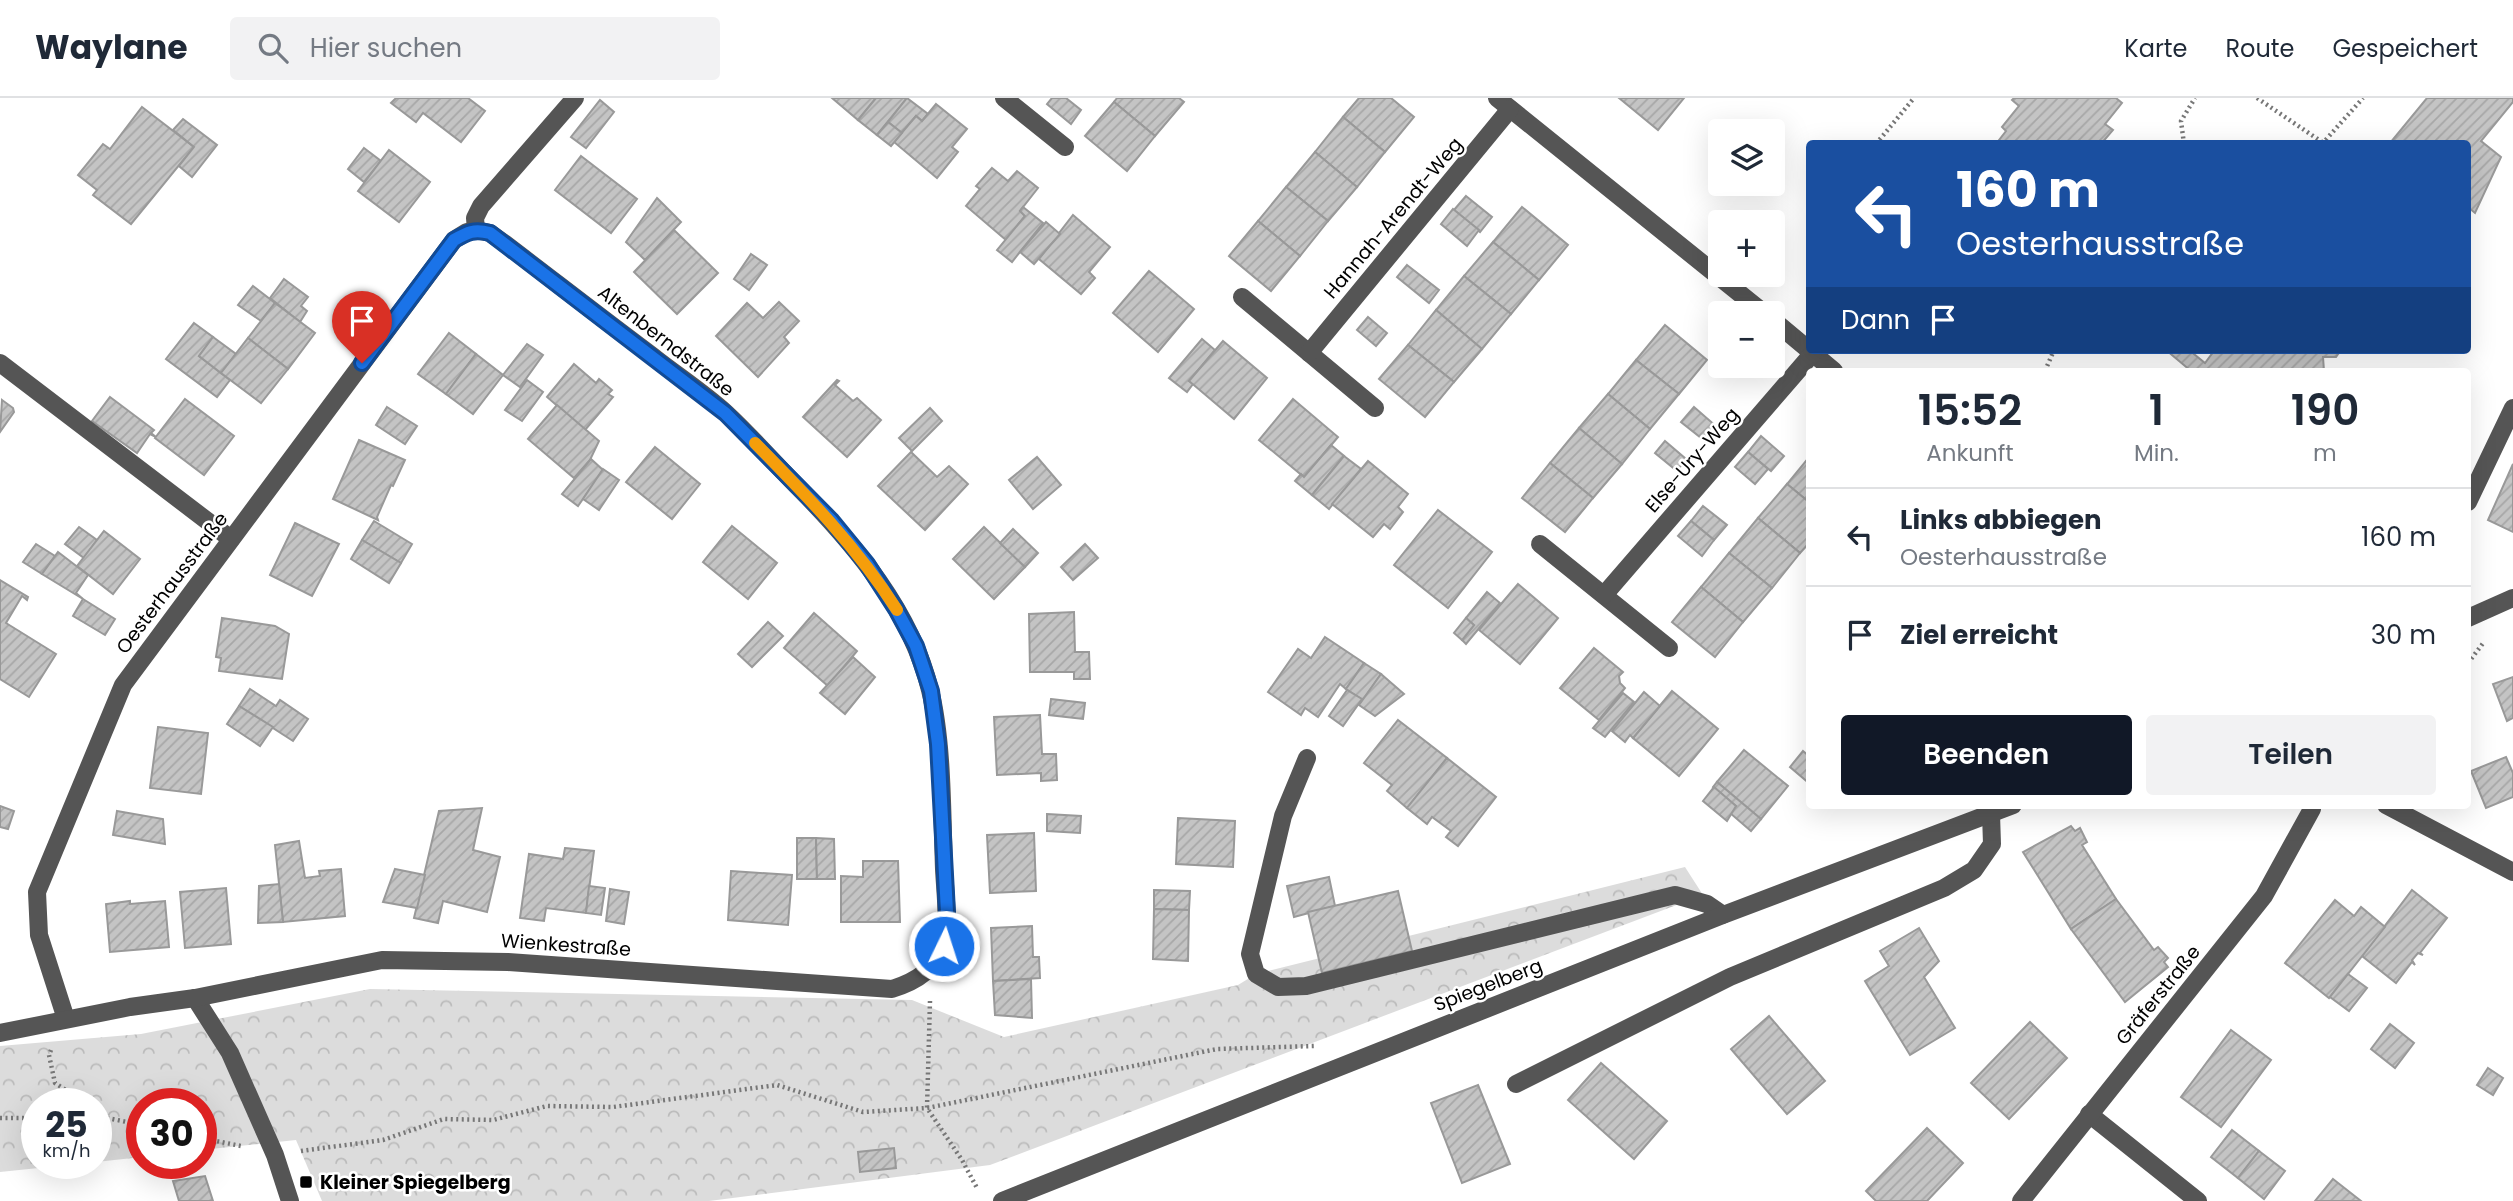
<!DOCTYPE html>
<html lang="de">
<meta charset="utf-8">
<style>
body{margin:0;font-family:Poppins,sans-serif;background:#f2f2f3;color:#1f2937;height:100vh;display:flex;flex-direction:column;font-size:26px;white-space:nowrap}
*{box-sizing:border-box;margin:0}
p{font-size:23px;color:#747a83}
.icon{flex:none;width:38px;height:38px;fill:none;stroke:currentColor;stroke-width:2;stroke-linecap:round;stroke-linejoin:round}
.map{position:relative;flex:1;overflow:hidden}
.panel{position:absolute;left:1806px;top:270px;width:665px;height:441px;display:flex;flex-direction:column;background:#fff;border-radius:7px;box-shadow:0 7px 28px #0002}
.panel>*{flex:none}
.hud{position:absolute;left:1806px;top:42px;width:665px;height:214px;border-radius:7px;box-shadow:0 7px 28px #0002;background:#1a4fa0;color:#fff;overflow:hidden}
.buttons{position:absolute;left:1708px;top:21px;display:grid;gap:14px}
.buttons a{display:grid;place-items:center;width:77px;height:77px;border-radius:7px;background:#fff;box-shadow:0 7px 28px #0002;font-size:35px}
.speed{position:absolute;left:21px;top:990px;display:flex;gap:14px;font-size:35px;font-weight:700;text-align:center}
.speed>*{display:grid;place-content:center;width:91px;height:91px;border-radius:50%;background:#fff;box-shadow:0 7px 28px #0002;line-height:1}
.speed small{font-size:18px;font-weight:400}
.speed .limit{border:10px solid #d22;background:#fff;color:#111}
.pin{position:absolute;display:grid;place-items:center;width:60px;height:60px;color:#fff;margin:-72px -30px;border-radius:50% 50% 50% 0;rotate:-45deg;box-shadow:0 0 7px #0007}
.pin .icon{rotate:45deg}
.me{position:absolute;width:77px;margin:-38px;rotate:4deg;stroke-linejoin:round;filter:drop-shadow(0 0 5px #0008)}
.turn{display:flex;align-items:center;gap:24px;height:147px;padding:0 35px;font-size:32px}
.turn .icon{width:91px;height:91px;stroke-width:2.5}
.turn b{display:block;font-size:49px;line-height:60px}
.then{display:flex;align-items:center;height:66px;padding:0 35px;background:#0003;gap:14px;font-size:26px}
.eta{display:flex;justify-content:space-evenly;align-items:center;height:119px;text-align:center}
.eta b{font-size:42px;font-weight:600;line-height:49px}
.button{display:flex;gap:14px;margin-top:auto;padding:14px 35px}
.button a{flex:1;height:80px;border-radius:7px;background:#111827;color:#fff;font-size:28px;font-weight:600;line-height:80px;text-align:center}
.button a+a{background:#f2f2f3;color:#1f2937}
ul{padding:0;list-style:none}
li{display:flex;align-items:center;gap:21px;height:98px;padding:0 35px;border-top:2px solid #e0e1e3}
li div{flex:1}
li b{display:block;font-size:26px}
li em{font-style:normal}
header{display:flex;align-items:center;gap:42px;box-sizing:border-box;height:98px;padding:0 35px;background:#fff;border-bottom:2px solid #e0e1e3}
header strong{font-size:33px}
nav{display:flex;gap:38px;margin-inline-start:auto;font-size:24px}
.search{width:490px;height:63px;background:#f2f2f3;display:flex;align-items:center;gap:18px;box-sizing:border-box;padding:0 24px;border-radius:7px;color:#747a83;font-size:26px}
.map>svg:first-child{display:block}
</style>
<header>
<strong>Waylane</strong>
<div class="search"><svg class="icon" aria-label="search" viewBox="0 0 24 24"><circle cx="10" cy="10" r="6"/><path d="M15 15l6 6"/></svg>Hier suchen</div>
<nav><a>Karte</a><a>Route</a><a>Gespeichert</a></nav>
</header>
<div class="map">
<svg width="2513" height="1103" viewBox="0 0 2513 1103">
<defs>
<pattern id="forest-crowns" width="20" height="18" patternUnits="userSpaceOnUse" patternTransform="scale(1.75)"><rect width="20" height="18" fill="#dcdcdc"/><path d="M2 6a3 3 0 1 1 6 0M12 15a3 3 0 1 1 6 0" fill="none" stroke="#bbb"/></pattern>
<pattern id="building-hatch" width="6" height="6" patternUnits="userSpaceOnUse" patternTransform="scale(1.75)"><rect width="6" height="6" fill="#c4c4c4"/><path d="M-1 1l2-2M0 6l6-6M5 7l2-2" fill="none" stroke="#a7a7a7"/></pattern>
</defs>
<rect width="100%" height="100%" fill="#fff"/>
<polygon fill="url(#forest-crowns)" points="1685,769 1703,797 990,1067 709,1103 322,1103 296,1042 201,1052 201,1006 142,1006 142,1059 96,1064 96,1006 37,1006 37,1066 77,1066 0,1074 0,948 141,936 370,891 912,902 1004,939 1238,887 1256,876"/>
<g fill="url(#building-hatch)" stroke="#999" stroke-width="2">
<polygon points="396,0 468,0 485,13 461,44 423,15 416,24 391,5"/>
<polygon points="832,0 876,0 858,22"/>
<polygon points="876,0 907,0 877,37 858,22"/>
<polygon points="907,0 928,16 922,23 916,18 902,35 888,24"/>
<polygon points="1052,0 1066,0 1081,12 1071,26 1047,6"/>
<polygon points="1117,0 1179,0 1184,4 1155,38 1114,4"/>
<polygon points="1359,0 1391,0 1414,19 1385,54 1343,19"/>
<polygon points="1619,0 1684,0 1658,32"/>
<polygon points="2014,0 2116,0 2122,5 2105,26 2113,32 2101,46 1996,46 2006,33 2002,29 2019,8 2012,2"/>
<polygon points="2427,0 2513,0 2513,4 2481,43 2501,59 2475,115 2468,109 2468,46 2390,45"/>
<polygon points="600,2 614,14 586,50 571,39"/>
<polygon points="1114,4 1155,38 1127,73 1085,38"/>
<polygon points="936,6 967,31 952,49 958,54 937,80 894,44 916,18 922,23"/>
<polygon points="142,9 194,49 131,126 93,97 97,92 78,77 103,46 110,51"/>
<polygon points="1343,19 1385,54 1357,89 1315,54"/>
<polygon points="183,21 217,47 192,79 179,68 194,49 173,32"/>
<polygon points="888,24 902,35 891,48 877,37"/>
<polygon points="364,50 381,63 364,84 348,71"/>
<polygon points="389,52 430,84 399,124 358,93"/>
<polygon points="1315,54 1357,89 1328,123 1286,89"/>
<polygon points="581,58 637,101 611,135 555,92"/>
<polygon points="992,70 1008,83 1017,73 1038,90 1020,113 1025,118 1006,142 966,108 980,91 976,88"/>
<polygon points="1286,89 1328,123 1300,158 1258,123"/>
<polygon points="1466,98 1492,119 1480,134 1454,112"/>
<polygon points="657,100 681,124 645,162 626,144"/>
<polygon points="1023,109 1043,125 1012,164 997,152 1025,118 1020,113"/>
<polygon points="1522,109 1568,147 1539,182 1493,144"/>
<polygon points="1453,111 1479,132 1467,148 1441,126"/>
<polygon points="1073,117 1110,149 1089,174 1095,180 1081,196 1039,161"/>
<polygon points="1258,123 1300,158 1271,193 1229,158"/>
<polygon points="1046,124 1060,136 1034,166 1020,154"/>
<polygon points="674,132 718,175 677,216 634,174"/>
<polygon points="1493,144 1539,182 1511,216 1464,178"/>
<polygon points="751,156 767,167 749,192 734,181"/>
<polygon points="1407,167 1439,192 1429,205 1397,179"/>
<polygon points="1149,173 1194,211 1158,254 1113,215"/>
<polygon points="1464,178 1511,216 1482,251 1436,212"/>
<polygon points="284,181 308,199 301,208 307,213 300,224 270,200"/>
<polygon points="253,188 275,205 261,223 238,207"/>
<polygon points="779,204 799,223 784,239 789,245 758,279 716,238 747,205 763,220"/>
<polygon points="275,205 315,235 288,271 248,240"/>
<polygon points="1436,212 1482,251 1454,284 1408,247"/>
<polygon points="1368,219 1387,235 1376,248 1357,232"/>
<polygon points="194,225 213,239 199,258 230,282 217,299 166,261"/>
<polygon points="1665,227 1707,262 1679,296 1636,262"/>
<polygon points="449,235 476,256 446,296 418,276"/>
<polygon points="213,239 236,256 221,275 199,258"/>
<polygon points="248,240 288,271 261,305 221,275"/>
<polygon points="1202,241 1215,252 1189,283 1193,286 1187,294 1169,280"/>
<polygon points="1223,243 1267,280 1234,321 1189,283"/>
<polygon points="527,246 543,257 520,289 503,277"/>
<polygon points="1408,247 1454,284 1425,319 1379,281"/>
<polygon points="2166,252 2189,252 2205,265 2214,253 2223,252 2341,252 2336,259 2323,259 2324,273 2191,273"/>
<polygon points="476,256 503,277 473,316 446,296"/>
<polygon points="1636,262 1679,296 1650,331 1608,296"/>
<polygon points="574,266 596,285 599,281 612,292 608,296 613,299 585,332 547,299"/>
<polygon points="527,282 543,294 522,323 505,312"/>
<polygon points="837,282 839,283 835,287 853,303 857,300 881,322 847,359 803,319"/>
<polygon points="1608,296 1650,331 1622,366 1579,330"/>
<polygon points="110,299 154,332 151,335 156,339 150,336 137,355 92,323"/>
<polygon points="185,301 234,338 204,377 155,340"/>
<polygon points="1293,301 1338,339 1304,379 1259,342"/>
<polygon points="2,302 13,310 14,314 0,334"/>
<polygon points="557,307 599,343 590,362 574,380 528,341"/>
<polygon points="387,309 417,328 405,346 376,327"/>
<polygon points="1694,309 1717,329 1705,343 1681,324"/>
<polygon points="930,310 942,323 912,353 899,340"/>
<polygon points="1579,330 1622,366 1593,400 1550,365"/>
<polygon points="1761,338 1784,358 1771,373 1748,354"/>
<polygon points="359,342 405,362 393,388 391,387 377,419 378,422 333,401"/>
<polygon points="1665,343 1686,361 1677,373 1655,355"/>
<polygon points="1331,347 1344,358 1312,397 1295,383 1301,376 1304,379"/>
<polygon points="655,349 700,386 672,421 626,384"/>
<polygon points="911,354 937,379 949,368 968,386 925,432 878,388"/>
<polygon points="1748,354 1768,371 1755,386 1735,369"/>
<polygon points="1344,358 1361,371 1329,411 1312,397"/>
<polygon points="1810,358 1810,405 1787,386"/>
<polygon points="1037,359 1061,387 1033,411 1009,382"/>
<polygon points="591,361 603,372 578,408 562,396"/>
<polygon points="1368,363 1408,396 1398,409 1403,414 1390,431 1384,426 1373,439 1332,406"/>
<polygon points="1550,365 1593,400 1565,434 1522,400"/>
<polygon points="2513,366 2513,434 2488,422"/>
<polygon points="603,371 619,382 599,412 583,401"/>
<polygon points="1787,386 1810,405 1810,444 1800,455 1758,420"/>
<polygon points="1703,408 1727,427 1714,442 1691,423"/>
<polygon points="1438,412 1492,454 1448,510 1394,467"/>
<polygon points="1758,420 1800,455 1772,490 1729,455"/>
<polygon points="374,423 412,446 401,465 362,442"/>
<polygon points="1691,423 1714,442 1702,458 1678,438"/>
<polygon points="295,425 339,446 312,498 270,477"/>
<polygon points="732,428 777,465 748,501 703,464"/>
<polygon points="79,429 97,442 84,460 65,446"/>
<polygon points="984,429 1025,469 994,501 953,461"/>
<polygon points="1013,431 1038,455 1025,469 1000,445"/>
<polygon points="104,433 140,461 113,496 77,468"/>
<polygon points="362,442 401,465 389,485 351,461"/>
<polygon points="36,446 55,458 42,476 23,464"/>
<polygon points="1085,446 1098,460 1073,482 1061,469"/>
<polygon points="58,454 88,477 76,495 83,501 42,476"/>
<polygon points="1729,455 1772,490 1743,524 1701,489"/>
<polygon points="0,482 28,499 27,502 22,498 6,525 56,556 29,599 0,581"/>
<polygon points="1518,486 1558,520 1520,566 1479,532"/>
<polygon points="1701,489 1743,524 1715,559 1672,524"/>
<polygon points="1487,494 1500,505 1466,546 1462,542 1474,527 1466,520"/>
<polygon points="83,501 115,521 105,537 73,518"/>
<polygon points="1074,514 1075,554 1089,554 1090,581 1074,581 1074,574 1030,574 1029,516"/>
<polygon points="814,515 857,553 828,588 784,550"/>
<polygon points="222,520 275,528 289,536 282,581 219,573 221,560 216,559"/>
<polygon points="1466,520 1474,527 1462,542 1454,535"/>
<polygon points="768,524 783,538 752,569 738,556"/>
<polygon points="1325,539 1364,565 1346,591 1340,586 1318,619 1305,610 1301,617 1268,594 1298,551 1311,560"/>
<polygon points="1594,550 1623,574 1619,578 1620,585 1625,590 1599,622 1560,590"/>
<polygon points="853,559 875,579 845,616 820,595"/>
<polygon points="1364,565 1381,576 1363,602 1346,591"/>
<polygon points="1381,576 1404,596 1375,618 1359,607"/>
<polygon points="2513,579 2513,620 2507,623 2493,586"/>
<polygon points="250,591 276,608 280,602 308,621 293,643 239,608"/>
<polygon points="1347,592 1362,601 1343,628 1329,618"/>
<polygon points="1672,593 1718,631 1679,678 1633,640"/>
<polygon points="1644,594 1660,608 1633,640 1630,637 1625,644 1612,633"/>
<polygon points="1623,595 1634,604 1605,639 1593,630"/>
<polygon points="1051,601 1085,605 1083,621 1049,617"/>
<polygon points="239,608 273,629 260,648 227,626"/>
<polygon points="1040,617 1042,656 1056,656 1057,682 1041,683 1041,675 997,677 994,619"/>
<polygon points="1398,622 1447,660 1407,710 1387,693 1392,687 1364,665"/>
<polygon points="158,629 208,635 201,696 150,690"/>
<polygon points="1744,652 1788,688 1761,721 1717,684"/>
<polygon points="1803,653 1810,659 1810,686 1790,669"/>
<polygon points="2506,659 2513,675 2513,699 2486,710 2471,673"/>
<polygon points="1447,660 1496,699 1458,748 1446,739 1451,733 1432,719 1427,726 1407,710"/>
<polygon points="1717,684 1761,721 1751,733 1730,715 1736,708 1713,689"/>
<polygon points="1714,689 1736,708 1727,723 1703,703"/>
<polygon points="0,708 14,713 8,731 0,729"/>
<polygon points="482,710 473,752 500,759 487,814 443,803 438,825 414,820 439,713"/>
<polygon points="117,713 163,721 165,746 113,737"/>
<polygon points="1047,716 1081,718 1080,735 1047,733"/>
<polygon points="1178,720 1235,723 1233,769 1176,766"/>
<polygon points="2071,728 2075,733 2080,730 2087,744 2082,747 2116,801 2071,831 2023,754"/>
<polygon points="1034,735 1036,793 990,795 987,737"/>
<polygon points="797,740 816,740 817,781 797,781"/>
<polygon points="816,740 834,741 835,781 817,781"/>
<polygon points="299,743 305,780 320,778 319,773 341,771 345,818 283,824 275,747"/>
<polygon points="565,750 594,753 586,815 546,810 544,823 520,820 529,756 563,761"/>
<polygon points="863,763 898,763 900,824 841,824 841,778 863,779"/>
<polygon points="395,771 425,777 417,810 383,804"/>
<polygon points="731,773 792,777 788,827 728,822"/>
<polygon points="1329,779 1335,808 1294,819 1287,788"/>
<polygon points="279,786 283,824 258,825 259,788"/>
<polygon points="589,788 605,790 601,817 586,815"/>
<polygon points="226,790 231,846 185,850 180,794"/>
<polygon points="610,791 629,794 624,826 606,823"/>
<polygon points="1154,792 1190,793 1189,812 1154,811"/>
<polygon points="2412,792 2447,820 2420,855 2423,857 2418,855 2412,862 2415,867 2412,864 2396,885 2362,858"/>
<polygon points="1398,793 1412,853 1322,875 1308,814"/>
<polygon points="2116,801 2154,852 2158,849 2168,860 2164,864 2168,869 2125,904 2071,831"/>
<polygon points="2335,802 2354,818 2361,809 2385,829 2329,900 2285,865"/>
<polygon points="130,803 130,806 165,803 169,849 110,854 106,806"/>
<polygon points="1154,811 1189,812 1188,863 1153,861"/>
<polygon points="1032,828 1033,859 1039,859 1040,880 993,883 991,830"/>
<polygon points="1919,830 1939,863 1924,879 1955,930 1910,957 1865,883 1889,868 1880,853"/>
<polygon points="2348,876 2367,890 2349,913 2330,899"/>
<polygon points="1031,881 1032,920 995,917 993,883"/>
<polygon points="1769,918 1825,983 1787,1016 1731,951"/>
<polygon points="2030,924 2067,960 2009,1021 1971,985"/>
<polygon points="2390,926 2414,945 2395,970 2371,951"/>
<polygon points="2231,932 2271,962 2221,1029 2181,999"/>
<polygon points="1601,965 1667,1023 1634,1061 1568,1002"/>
<polygon points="2488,970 2503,980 2493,997 2477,987"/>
<polygon points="1478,987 1510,1066 1462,1085 1431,1005"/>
<polygon points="1927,1030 1963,1065 1927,1103 1876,1103 1866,1093"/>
<polygon points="2232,1032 2259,1053 2238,1080 2211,1059"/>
<polygon points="894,1050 896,1070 860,1074 858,1054"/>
<polygon points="2259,1053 2285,1073 2264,1101 2238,1080"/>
<polygon points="205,1078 213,1103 179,1103 173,1083"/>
<polygon points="2333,1081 2361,1103 2315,1103"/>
</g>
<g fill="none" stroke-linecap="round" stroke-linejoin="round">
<g stroke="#777" stroke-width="4.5" stroke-dasharray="2 3.5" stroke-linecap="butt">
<polyline points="2257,0 2322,44"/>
<polyline points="1876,46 1914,0"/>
<polyline points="2184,46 2181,23 2195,0"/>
<polyline points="2322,46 2363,0"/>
<polyline points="2045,273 2054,252"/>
<polyline points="2468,565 2484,544"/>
<polyline points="930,903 927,1010 962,1062 977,1090"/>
<polyline points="51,952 49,957 55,985 87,1006"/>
<polyline points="96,1012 107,1019"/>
<polyline points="0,1020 37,1020"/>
<polyline points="96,1020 107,1020 142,1027"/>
<polyline points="201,1040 241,1048"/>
<polyline points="301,1053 383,1042 444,1021 493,1022 547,1008 613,1009 777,987 863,1014 927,1010 1217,951 1314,948"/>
</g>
<g stroke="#555" stroke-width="18">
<polyline points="1004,0 1065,49"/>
<polyline points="1497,0 1764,215"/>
<polyline points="476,132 475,120 481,108 575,0"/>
<polyline points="1242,199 1375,310"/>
<polyline points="1773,222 1834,273"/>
<polyline points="1309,255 1510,11"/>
<polyline points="0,265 231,441"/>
<polyline points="2468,404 2513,310"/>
<polyline points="1540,446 1669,550"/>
<polyline points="1604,497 1813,255"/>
<polyline points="2468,520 2513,500"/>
<polyline points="1307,660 1283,718 1250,856 1256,876 1278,889 1306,888 1675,797 1707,806 1723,817"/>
<polyline points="2386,707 2513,774"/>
<polyline points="195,900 230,955 275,1057 290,1103"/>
<polyline points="66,921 39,837 37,794 123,587 454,142 467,134 476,132"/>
<path d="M0,935l130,-26 65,-9 187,-38 126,2 384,27c66,-20 55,-64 52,-120 -2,-54 -1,-127 -14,-179 -19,-79 -75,-145 -130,-201 -25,-25 -48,-52 -74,-76 -22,-20 -48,-37 -71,-55 -51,-38 -101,-77 -151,-115l-14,-10 -14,-3"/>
<polyline points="1516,986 1730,879 1944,790 1974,772 1992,746 1991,716"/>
<polyline points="2089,1016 2198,1103"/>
<polyline points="1002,1103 1723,817 2013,707"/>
<polyline points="2021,1103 2264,798 2312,711 2311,707"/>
</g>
</g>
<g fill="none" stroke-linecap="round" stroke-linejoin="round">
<defs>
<path id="route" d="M362,265l92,-123c14,-8 20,-11 36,-7l235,180 106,107 36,44 29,45 20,37 15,45 7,53 9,168 -3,34"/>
</defs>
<use href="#route" stroke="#114b97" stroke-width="18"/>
<use href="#route" stroke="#1a73e8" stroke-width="12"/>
<path stroke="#f59e0b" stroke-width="12" d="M755,345c52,53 102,104 142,167"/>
</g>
<rect fill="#000" stroke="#fff" stroke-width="2.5" x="299" y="1077" width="14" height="14" rx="3.5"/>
<g text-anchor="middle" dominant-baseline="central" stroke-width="5" stroke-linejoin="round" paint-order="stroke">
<g font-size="19" fill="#000" stroke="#fff">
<text transform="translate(1393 120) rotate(-50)">Hannah-Arendt-Weg</text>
<text transform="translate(666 243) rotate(38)">Altenberndstraße</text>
<text transform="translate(1692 362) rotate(-49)">Else-Ury-Weg</text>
<text transform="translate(172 485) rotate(-53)">Oesterhausstraße</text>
<text transform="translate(566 847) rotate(4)">Wienkestraße</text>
<text transform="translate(1488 887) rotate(-21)">Spiegelberg</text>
<text transform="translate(2158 897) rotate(-51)">Gräferstraße</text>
</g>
<g font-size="19" font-weight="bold" fill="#000" stroke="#fff" text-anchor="start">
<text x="320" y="1084">Kleiner Spiegelberg</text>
</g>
</g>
</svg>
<div class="buttons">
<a><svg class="icon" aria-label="layers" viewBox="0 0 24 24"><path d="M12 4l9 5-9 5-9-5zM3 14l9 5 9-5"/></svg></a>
<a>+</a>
<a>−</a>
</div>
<div class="speed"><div>25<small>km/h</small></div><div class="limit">30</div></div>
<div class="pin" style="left:362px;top:265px;background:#d93025"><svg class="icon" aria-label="arrive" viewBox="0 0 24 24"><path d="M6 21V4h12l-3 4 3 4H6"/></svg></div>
<svg class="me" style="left:944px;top:848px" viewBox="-20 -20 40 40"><circle r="17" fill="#1a73e8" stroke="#fff" stroke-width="3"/><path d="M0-11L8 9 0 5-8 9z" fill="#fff"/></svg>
<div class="hud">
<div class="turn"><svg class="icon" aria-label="left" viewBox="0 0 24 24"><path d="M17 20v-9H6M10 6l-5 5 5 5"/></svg><div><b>160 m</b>Oesterhausstraße</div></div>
<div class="then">Dann<svg class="icon" aria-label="arrive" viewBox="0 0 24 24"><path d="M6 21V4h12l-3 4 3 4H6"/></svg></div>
</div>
<section class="panel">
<div class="eta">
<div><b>15:52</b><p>Ankunft</p></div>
<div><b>1</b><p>Min.</p></div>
<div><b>190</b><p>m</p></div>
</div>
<ul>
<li><svg class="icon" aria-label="left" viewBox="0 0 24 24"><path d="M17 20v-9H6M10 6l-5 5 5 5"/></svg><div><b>Links abbiegen</b><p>Oesterhausstraße</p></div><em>160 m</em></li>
<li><svg class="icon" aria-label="arrive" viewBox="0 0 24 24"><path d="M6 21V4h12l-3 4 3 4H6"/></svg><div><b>Ziel erreicht</b></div><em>30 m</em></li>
</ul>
<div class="button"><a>Beenden</a><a>Teilen</a></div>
</section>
</div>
